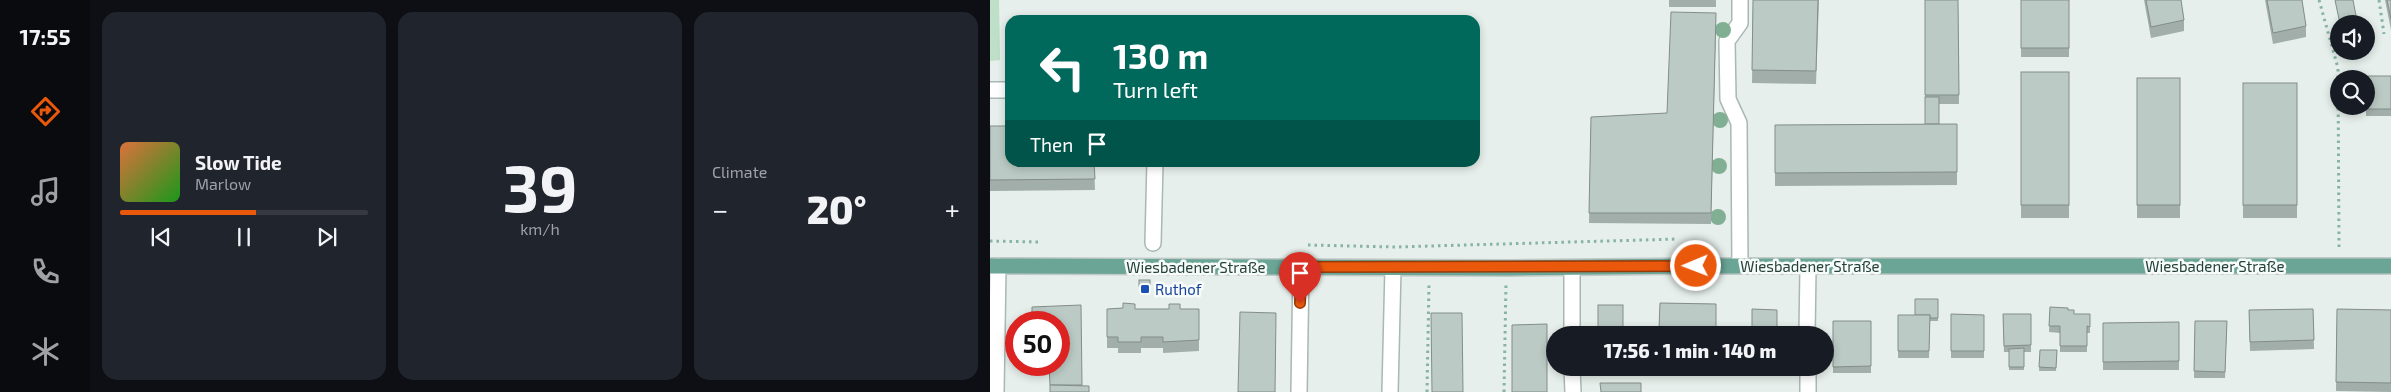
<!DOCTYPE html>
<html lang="en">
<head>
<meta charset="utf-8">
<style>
  body { margin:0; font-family:"Exo 2",sans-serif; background:#20242c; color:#f1f3f6; height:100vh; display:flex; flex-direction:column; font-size:19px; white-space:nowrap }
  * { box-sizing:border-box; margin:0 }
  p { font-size:16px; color:#9ea1a6 }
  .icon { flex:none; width:28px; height:28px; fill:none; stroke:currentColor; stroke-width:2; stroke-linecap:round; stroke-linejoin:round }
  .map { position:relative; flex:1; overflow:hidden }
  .details { display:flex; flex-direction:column; gap:12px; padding:12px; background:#0d0f14; width:900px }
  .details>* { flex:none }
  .top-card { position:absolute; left:15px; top:15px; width:475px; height:152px; border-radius:15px; box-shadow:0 2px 8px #0003; background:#00695c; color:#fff; overflow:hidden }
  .tools { position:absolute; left:1340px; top:15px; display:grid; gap:10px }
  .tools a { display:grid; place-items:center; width:45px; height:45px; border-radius:50%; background:#171b24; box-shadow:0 2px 8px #0003; font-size:25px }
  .speed { position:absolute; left:15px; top:311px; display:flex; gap:10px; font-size:25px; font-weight:700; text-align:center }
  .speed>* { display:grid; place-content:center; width:65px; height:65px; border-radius:50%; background:#171b24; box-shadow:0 2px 8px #0003; line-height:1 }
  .speed .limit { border:8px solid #d22; background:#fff; color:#111 }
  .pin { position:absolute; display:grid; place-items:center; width:42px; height:42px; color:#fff; margin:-51px -21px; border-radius:50% 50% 50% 0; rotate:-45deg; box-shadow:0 0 5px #0007 }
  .pin .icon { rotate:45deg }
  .me { position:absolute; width:55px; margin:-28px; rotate:269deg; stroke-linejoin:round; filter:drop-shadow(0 0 4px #0008) }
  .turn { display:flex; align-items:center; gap:18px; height:105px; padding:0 25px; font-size:22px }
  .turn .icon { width:65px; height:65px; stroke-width:2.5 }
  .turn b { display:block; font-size:35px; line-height:42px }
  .then { display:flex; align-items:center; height:48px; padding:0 25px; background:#0003; gap:10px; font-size:19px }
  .big { font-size:38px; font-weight:800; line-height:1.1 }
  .details .card { flex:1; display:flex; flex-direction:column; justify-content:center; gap:8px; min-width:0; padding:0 18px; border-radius:15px; background:#20242c }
  .details .dial { align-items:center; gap:0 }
  .dial b { font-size:65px; line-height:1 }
  .song { display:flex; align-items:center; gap:15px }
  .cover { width:60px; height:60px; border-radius:8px; background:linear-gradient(135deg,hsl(20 70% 55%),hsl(120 70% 35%)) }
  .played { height:5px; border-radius:2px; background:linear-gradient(90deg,#ea580c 55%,#363941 55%) }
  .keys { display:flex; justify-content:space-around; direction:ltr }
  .heat { display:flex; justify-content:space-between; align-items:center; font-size:28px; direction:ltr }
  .details .tiles { flex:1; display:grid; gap:12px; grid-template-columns:repeat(3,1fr) }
  .trip { position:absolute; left:556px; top:326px; width:288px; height:50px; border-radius:25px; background:#171b24; box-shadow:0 2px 8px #0003; font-weight:800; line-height:50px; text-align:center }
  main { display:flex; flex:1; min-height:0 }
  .tabs { display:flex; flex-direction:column; width:90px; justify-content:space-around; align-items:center; background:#090b0e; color:#9ea1a6 }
  .tabs .icon { width:35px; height:35px }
  .tabs .selected { color:#ea580c }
  .tabs b { font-size:22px; color:#f1f3f6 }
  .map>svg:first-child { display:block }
  .green { fill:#bfe0c8 }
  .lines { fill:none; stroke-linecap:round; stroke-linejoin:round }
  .minor-casing { stroke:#a8b8b2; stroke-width:18 }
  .major-casing { stroke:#c2cac8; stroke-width:18 }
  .path { stroke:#86b3a5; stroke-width:3; stroke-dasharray:2.5 4; stroke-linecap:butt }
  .minor { stroke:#fff; stroke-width:15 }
  .major { stroke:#6aa596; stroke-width:15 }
  .tree { fill:#80af93 }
  .wall { fill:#a1aea9 }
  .shaded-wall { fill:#838d89 }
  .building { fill:#bbcac4; stroke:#838d89 }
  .route-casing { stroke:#983908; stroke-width:12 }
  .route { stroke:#ea580c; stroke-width:9 }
  .transit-dot { fill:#1a4fb4; stroke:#f7fbf9; stroke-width:2 }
  .labels { text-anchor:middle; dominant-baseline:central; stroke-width:5; stroke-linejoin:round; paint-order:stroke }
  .street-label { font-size:15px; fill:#24423a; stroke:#f7fbf9 }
  .transit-label { font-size:15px; fill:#164399; stroke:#f7fbf9; text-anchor:start }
</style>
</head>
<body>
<main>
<nav class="tabs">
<b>17:55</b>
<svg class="icon selected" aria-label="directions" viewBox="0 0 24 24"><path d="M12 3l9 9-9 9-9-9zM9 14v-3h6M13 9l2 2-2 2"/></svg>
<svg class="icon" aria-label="music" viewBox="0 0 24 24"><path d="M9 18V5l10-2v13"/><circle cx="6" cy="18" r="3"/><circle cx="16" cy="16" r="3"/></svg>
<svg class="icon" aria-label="phone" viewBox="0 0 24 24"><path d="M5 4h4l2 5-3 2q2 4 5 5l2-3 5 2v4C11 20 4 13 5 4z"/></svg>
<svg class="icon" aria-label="climate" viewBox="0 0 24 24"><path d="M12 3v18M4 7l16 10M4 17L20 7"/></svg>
</nav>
<section class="details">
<div class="tiles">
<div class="card">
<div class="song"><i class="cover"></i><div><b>Slow Tide</b><p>Marlow</p></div></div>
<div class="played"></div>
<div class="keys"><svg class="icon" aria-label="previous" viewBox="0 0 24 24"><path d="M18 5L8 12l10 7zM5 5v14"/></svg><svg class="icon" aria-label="pause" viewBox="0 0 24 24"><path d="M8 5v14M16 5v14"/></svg><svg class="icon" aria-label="next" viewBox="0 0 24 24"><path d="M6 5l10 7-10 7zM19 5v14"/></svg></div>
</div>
<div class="card dial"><b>39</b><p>km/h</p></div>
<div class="card"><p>Climate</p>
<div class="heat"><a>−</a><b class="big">20°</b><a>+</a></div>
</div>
</div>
</section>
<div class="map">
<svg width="1401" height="392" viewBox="0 0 1401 392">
  <rect width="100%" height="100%" fill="#e6efeb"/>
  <polygon class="green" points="0,0 9,0 10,60 0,61"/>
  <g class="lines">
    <defs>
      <g id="minor">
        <polyline points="750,0 750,23 737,41 738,99 749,123 750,266"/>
        <polyline points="0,90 20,90"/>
        <polyline points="163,243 165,162"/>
        <polyline points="582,268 582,335"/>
        <polyline points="817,335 818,267"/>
        <polyline points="582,368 583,392"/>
        <polyline points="818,368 818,392"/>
        <polyline points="6,392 8,266"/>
        <polyline points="309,392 311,267"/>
        <polyline points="400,392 403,268"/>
      </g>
      <polyline id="major" points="0,266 517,268 706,266 1401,266"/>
    </defs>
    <use href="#minor" class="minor-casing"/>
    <use href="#major" class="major-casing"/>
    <g class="path">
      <polyline points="1329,0 1348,68 1349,249"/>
      <polyline points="1389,0 1394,34"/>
      <polyline points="0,241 51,242"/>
      <polyline points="318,245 405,247 688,239"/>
      <polyline points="437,392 439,283"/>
      <polyline points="514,392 516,283"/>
    </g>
    <use href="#minor" class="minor"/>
    <use href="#major" class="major"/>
  </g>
  <g class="tree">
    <circle cx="733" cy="30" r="8"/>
    <circle cx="730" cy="120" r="8"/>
    <circle cx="729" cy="166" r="8"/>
    <circle cx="728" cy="217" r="8"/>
  </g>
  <g class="wall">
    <rect x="679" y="0" width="47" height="7"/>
    <polygon points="763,0 829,0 826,84 762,83"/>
    <polygon points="935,0 968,0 969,104 949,104 949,124 967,124 967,185 785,186 785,125 935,124"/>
    <rect x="1031" y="0" width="48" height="57"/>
    <polygon points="1154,0 1191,0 1194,20 1194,31 1161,38"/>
    <polygon points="1275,0 1312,0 1316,26 1316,37 1283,44"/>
    <polygon points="1395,0 1401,0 1401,30"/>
    <polygon points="726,23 721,224 599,223 601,117 677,113"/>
    <rect x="1031" y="72" width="48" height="146"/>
    <rect x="1376" y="76" width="25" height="40"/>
    <rect x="1147" y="78" width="43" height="140"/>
    <rect x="1253" y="83" width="54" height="135"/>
    <polygon points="0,126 104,162 105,190 0,191"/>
    <rect x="149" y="280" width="11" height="9"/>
    <polygon points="948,299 948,321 940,321 939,358 908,358 908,315 925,315"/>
    <polygon points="670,303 726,304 726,335 669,335"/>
    <polygon points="1060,307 1078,310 1084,314 1100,314 1100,333 1097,333 1097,352 1070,352 1070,333 1059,332"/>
    <polygon points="117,309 209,309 209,351 173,353 173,348 151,348 151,353 128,353 128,348 117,348"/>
    <polygon points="762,309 787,310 787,335 762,335"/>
    <polygon points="1323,309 1324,349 1260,351 1259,310"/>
    <polygon points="1347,309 1401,310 1401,392 1346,391"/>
    <polygon points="961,314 994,315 994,358 961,358"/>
    <polygon points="1013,314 1041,314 1041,352 1034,352 1034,370 1019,370 1019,352 1014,352"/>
    <rect x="843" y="321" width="38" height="52"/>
    <polygon points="1205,321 1237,321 1235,378 1204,378"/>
    <polygon points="1189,322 1189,370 1113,370 1113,323"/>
    <polygon points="1050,350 1067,350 1066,371 1049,371"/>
    <polygon points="51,365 69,365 92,385 99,392 59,372 51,371"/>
    <polygon points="762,368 787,368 786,373 762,373"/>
  </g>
  <polygon class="shaded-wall" points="1367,21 1367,24 1354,24"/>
  <g class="building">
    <polygon points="763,0 828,0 826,71 762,70"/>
    <polygon points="935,0 968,0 969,95 935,95"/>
    <rect x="1031" y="0" width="48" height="48"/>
    <polygon points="1156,0 1191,0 1194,20 1161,27"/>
    <polygon points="1277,0 1312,0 1316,26 1283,33"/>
    <polygon points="1345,0 1363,0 1367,21 1354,24 1350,24"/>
    <polygon points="1397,0 1401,0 1401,19"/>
    <polygon points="681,12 726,13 721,213 599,213 601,117 677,113"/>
    <rect x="1031" y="72" width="48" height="133"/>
    <rect x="1376" y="76" width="25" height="33"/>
    <rect x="1147" y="78" width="43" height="127"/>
    <rect x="1253" y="83" width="54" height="122"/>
    <rect x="935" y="97" width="14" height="27"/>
    <polygon points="967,124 967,172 785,173 785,125"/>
    <polygon points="0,126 20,126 20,162 104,162 105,179 0,180"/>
    <rect x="149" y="280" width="11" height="6"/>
    <polygon points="925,299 948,299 948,318 940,318 940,315 925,315"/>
    <polygon points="133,303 145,304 145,309 179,309 179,304 190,304 190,309 209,309 209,340 173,342 173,337 151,337 151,342 128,342 128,337 117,337 117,309 133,308"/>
    <polygon points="670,303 726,304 726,330 669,329"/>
    <polygon points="91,305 92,385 60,385 59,365 69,365 69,322 42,322 42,307"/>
    <rect x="608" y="305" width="25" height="30"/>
    <polygon points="1060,307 1078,308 1078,310 1084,310 1084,314 1100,314 1100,327 1097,326 1097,346 1070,346 1070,326 1059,326"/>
    <polygon points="762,309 787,310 787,330 762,330"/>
    <polygon points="1323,309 1324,340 1260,342 1259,310"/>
    <polygon points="1347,309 1401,310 1401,383 1346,382"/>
    <polygon points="250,312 286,313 285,392 248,392"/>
    <polygon points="441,313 472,313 473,392 442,392"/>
    <polygon points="961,314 994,315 994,351 961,351"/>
    <polygon points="1013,314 1041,314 1041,345 1014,346"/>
    <polygon points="908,315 940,315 939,351 908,351"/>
    <polygon points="843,321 881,321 881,366 843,367"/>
    <polygon points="1205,321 1237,321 1235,372 1204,371"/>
    <polygon points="1189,322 1189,361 1113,362 1113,323"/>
    <polygon points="557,324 557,392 522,392 522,325"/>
    <rect x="762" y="333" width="25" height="2"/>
    <polygon points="1034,348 1034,367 1019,367 1019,349"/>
    <polygon points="1050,350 1067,350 1066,368 1049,367"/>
    <polygon points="610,383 651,383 651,392 611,392"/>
    <polygon points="60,385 99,386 99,392 60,392"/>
  </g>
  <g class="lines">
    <defs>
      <polyline id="route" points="310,303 311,267 706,266"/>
    </defs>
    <use href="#route" class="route-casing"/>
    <use href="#route" class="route"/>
  </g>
  <rect class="transit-dot" x="150" y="284" width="10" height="10" rx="2.5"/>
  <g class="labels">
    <g class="street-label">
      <text x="820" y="266">Wiesbadener Straße</text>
      <text x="1225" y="266">Wiesbadener Straße</text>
      <text x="206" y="267">Wiesbadener Straße</text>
    </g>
    <g class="transit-label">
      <text x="165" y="289">Ruthof</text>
    </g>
  </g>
</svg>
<div class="tools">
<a><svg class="icon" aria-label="sound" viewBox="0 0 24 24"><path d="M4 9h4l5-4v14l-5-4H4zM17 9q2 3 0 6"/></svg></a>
<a><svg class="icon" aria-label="search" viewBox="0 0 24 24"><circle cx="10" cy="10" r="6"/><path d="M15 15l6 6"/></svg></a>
</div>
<div class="speed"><div class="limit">50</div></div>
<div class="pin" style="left:310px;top:303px;background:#d93025"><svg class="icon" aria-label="arrive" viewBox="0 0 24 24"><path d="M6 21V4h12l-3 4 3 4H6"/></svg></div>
<svg class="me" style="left:706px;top:266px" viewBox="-20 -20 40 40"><circle r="17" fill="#ea580c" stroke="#fff" stroke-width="3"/><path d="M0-11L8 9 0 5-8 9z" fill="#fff"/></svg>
<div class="trip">17:56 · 1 min · 140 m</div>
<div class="top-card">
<div class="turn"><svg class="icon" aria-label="left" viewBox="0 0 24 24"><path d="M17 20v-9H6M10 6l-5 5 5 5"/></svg><div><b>130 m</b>Turn left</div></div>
<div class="then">Then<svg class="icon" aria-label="arrive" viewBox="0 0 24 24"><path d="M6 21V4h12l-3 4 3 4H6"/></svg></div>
</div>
</div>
</main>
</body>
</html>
